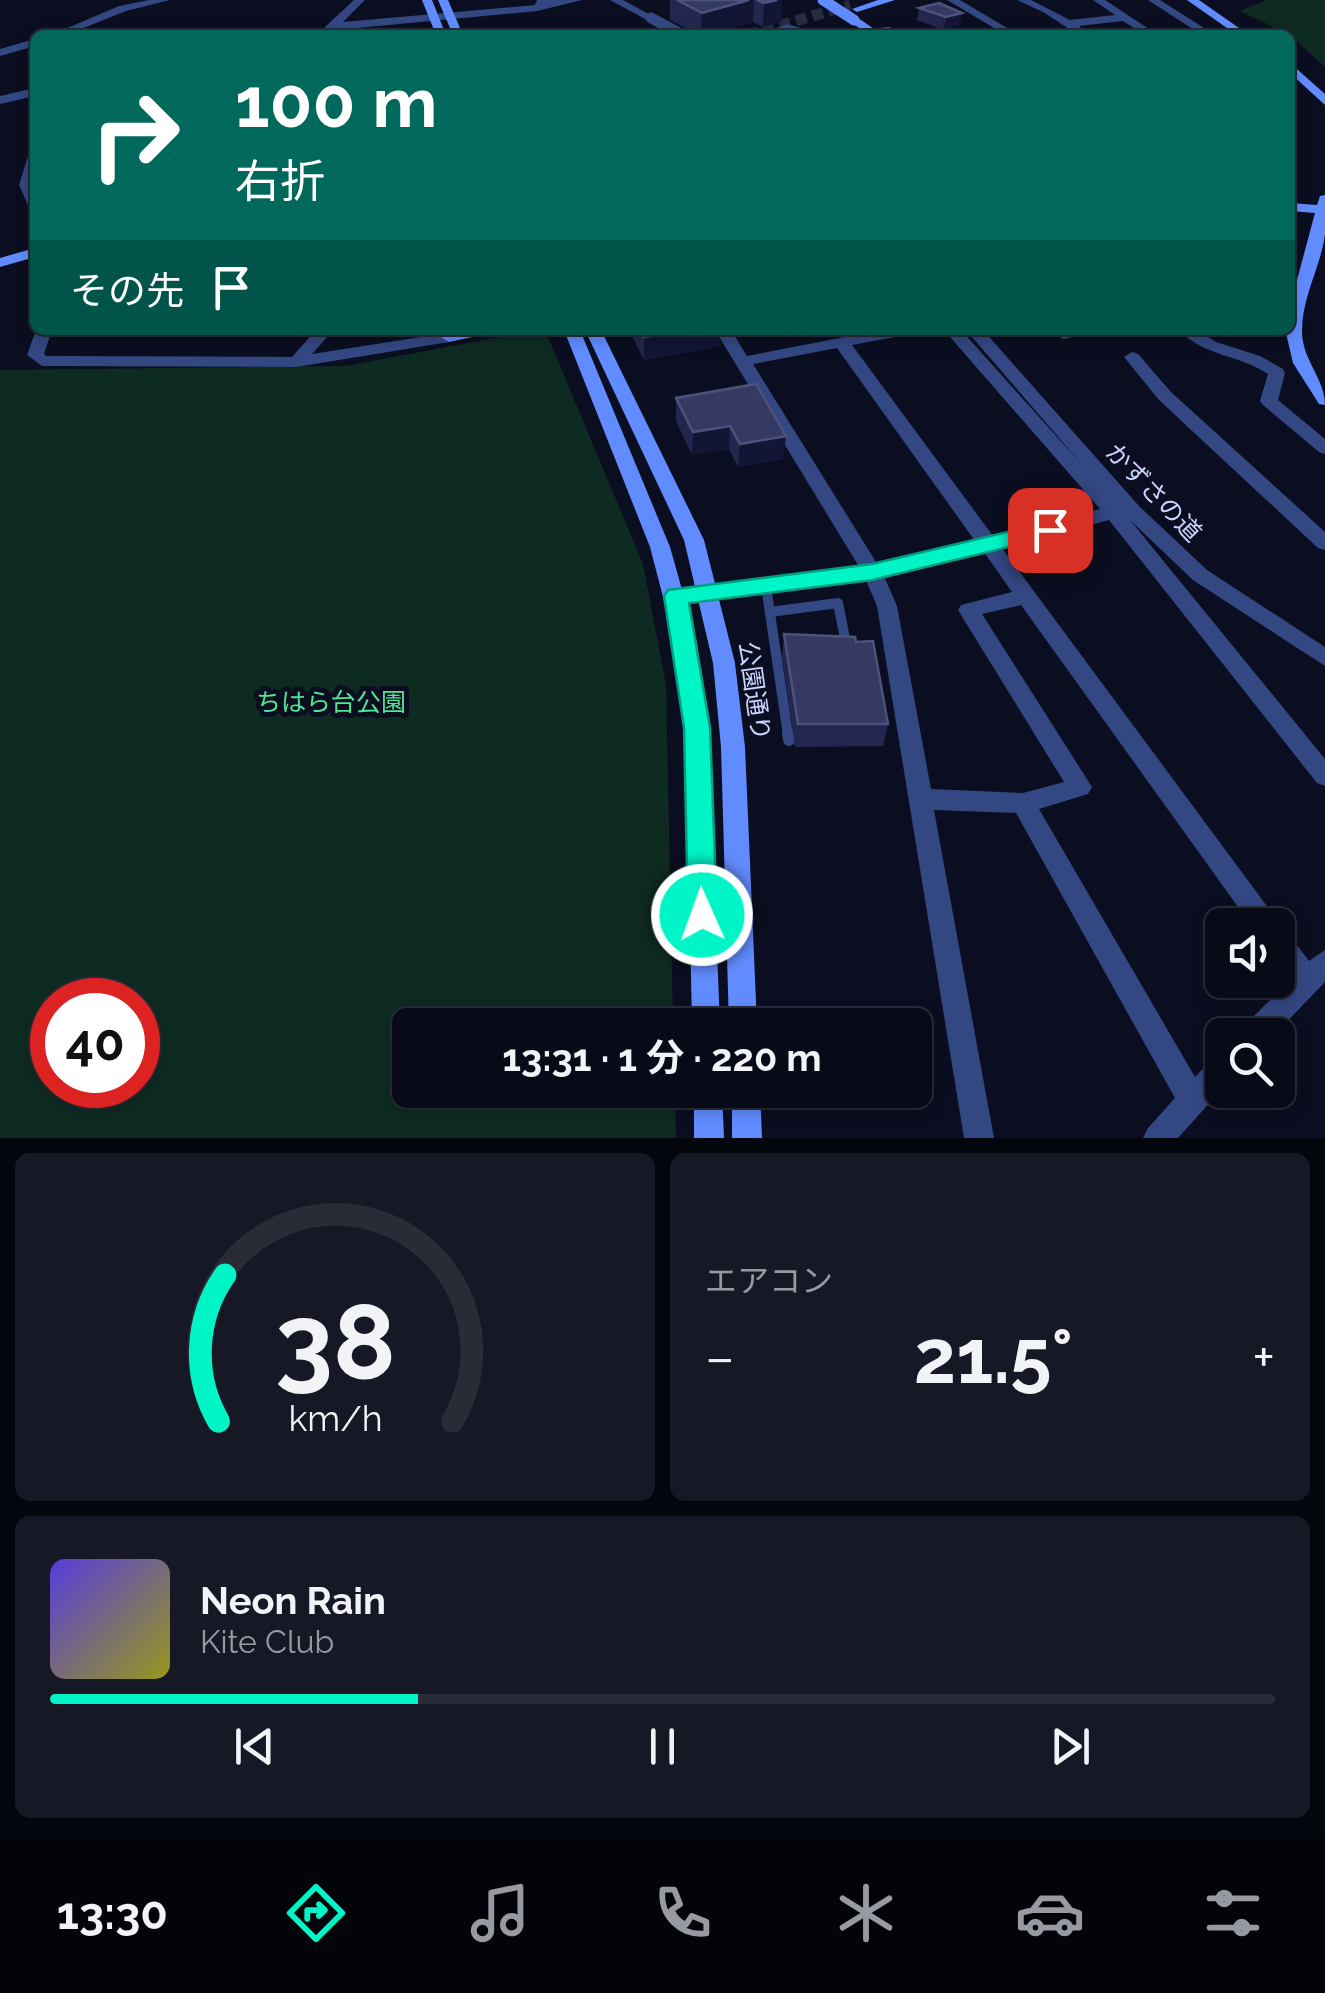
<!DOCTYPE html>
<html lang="ja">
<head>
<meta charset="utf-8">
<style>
  body { margin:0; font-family:Raleway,"Noto Sans JP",sans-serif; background:#161825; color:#f1f3f6; height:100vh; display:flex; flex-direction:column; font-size:38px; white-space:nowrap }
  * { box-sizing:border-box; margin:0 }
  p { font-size:32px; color:#989aa2 }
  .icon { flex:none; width:55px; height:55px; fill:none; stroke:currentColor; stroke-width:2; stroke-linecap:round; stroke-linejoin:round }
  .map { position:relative; height:1138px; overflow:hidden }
  .drawer { display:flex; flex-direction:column; gap:15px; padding:15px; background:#04060d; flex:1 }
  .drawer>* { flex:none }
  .banner { position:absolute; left:30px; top:30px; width:1265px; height:305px; border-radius:15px; box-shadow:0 5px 15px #0003,0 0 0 2px #292b37; background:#00695c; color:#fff; overflow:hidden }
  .tools { position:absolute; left:1205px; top:908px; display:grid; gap:20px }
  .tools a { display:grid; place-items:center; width:90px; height:90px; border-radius:15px; background:#080a18; box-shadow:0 5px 15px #0003,0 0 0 2px #292b37; font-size:50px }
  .speed { position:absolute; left:30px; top:978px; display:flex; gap:20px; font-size:50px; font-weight:700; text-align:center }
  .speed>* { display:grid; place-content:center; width:130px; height:130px; border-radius:50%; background:#080a18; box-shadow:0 5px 15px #0003,0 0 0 2px #292b37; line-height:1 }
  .speed .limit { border:15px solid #d22; background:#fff; color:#111 }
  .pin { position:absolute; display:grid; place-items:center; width:85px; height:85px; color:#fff; margin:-42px; border-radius:20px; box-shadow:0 5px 15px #0006 }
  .me { position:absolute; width:110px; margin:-55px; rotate:358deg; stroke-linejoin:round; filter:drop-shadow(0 0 8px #0008) }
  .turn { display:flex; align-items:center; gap:35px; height:210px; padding:0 40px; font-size:45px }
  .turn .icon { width:130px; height:130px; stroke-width:2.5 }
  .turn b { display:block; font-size:70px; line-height:85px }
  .then { display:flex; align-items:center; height:95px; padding:0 40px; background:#0003; gap:20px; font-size:38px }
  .big { font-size:75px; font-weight:700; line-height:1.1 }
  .drawer .card { flex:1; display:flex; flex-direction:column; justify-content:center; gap:15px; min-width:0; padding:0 35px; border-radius:15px; background:#161825 }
  .drawer .dial { align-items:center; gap:0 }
  .dial svg { height:260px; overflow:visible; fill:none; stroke:#292b37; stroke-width:7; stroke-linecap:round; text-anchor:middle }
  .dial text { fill:#f1f3f6; stroke:none }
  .song { display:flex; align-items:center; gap:30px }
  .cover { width:120px; height:120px; border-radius:15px; background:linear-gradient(135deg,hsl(250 70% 55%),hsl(60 70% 35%)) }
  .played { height:10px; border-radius:5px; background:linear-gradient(90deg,#00f5c6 30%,#292b37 30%) }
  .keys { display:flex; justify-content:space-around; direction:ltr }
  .heat { display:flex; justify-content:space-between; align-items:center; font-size:55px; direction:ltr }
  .drawer .tiles { flex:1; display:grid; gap:15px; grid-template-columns:1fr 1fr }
  .card:last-child { grid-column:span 2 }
  .trip { position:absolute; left:392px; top:1008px; width:540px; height:100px; border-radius:15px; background:#080a18; box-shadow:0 5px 15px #0003,0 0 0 2px #292b37; font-weight:700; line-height:100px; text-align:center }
  .dock { display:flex; height:160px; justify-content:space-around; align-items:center; background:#03040a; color:#989aa2 }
  .dock .icon { width:70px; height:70px }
  .dock .selected { color:#00f5c6 }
  .dock b { font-size:45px; color:#f1f3f6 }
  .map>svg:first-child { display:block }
  .green { fill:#0e2b21; fill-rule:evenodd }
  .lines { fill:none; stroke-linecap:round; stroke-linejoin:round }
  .secondary-tunnel { stroke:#282c41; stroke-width:11; stroke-dasharray:11 6; stroke-linecap:butt }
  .lane-far1 { stroke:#334782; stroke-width:10 }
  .lane { stroke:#334782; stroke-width:12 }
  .street { fill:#334782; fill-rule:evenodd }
  .secondary { fill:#618cff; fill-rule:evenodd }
  .rail { stroke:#00f5c6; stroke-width:4; stroke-dasharray:9 8; stroke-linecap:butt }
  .street-bridge { stroke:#334782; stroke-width:11 }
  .secondary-bridge { stroke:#618cff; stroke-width:11 }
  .wall { fill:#23274f }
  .shaded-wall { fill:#121534 }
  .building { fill:#353a62; stroke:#4c527b; stroke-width:2.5 }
  .route { fill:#00f5c6; stroke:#009f81; stroke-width:2.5 }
  .labels { text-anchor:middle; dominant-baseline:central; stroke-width:10; stroke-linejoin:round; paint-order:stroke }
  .street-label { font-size:25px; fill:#cad4ff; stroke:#0b0e20 }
  .park-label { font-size:25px; fill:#4fe694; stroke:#0b0e20 }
</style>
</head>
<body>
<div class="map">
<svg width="1325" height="1138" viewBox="0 0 1325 1138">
  <rect width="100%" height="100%" fill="#0b0e20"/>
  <g class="green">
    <polygon points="1267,0 1325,0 1325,67 1290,35 1240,11"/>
    <path d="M536,330H545L643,564L666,685L673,1025H410V1090H675L676,1138H0V370L346,366ZM138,1000V1085H52V1000Z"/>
  </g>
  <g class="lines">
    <polyline class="secondary-tunnel" points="747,35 850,5"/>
    <g class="lane-far1">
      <polyline points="766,586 788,735"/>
      <polyline points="770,612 838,603 847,649"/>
    </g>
    <polyline class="lane" points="788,733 789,740"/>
    <g class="street">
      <polygon points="149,0 170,0 126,11 66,35 51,35 119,6"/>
      <polygon points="354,0 365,0 343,22 535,5 537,0 582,0 537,11 325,31 325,27"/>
      <polygon points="610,0 623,0 656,18 647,20"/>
      <polygon points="947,0 960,0 1019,35 1006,35"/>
      <polygon points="1017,0 1031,0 1070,20 1115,15 1093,0 1105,0 1158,35 1145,35 1123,21 1079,26 1090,35 1078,35 1045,13"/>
      <polygon points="1148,0 1160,0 1215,35 1202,35"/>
      <polygon points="787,24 818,33 819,35 787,31 758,35"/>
      <polygon points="35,39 35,46 0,56 0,49"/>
      <polygon points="35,88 35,96 0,104 0,96"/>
      <polygon points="35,152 35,209 28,205 19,185 28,156"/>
      <polygon points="36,330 52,330 44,354 46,356 292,357 316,330 333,330 312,354 440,334 439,330 455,330 457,337 449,342 296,367 42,366 27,355"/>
      <path d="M715,330H731L747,356L881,330H914L906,335L852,345L993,536L1100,509L944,330H961L1084,467L966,330H983L1139,506L1207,570L1325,647V666L1193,580L1130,520L1325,759V786L1317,783L1109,520L1002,548L1275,917L1279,925L1278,928V925H1251L1021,605L982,614L1092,787L1088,794L1039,809L1195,1077L1212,1059L1222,1055V1089L1178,1138H1143L1148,1128L1175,1098L1016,813L934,810L994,1138H964L877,606L865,578L787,591L676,603L666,596L676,589L858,565ZM837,348L975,541L876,562L753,364ZM984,552L1012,592L961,605L958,610L1064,782L1023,793L931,789L897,606L883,574Z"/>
      <polygon points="1050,330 1094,330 1092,333 1063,339"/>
      <path d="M1179,330H1197L1216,342L1260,356L1283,369L1285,373L1278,400L1325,439V454L1319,452L1263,405L1260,401L1268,374C1240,355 1203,356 1179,330Z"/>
      <polygon points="1132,352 1138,354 1171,392 1325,532 1325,550 1318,548 1159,400 1124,357"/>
      <polygon points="1278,929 1287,932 1309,961 1325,950 1325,982 1274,1035 1241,1035 1245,1025 1290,980 1278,962"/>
    </g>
    <g class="secondary">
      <polygon points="422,0 432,0 446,35 436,35"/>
      <polygon points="438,0 448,0 463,35 453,35"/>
      <polygon points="878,0 895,0 857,12 852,9"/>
      <polygon points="1187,0 1199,0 1249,35 1237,35"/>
      <polygon points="850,18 858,18 883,35 870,35 850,22"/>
      <polygon points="1290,63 1325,94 1325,105 1290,73"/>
      <path d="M1325,195C1325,208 1325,221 1325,234C1321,267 1301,298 1302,333C1303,361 1325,379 1325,405L1319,404L1293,363L1286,333L1290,330V306L1315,213L1290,211V203L1317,205L1320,196Z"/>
      <polygon points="35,248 35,257 0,267 0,258"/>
      <polygon points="460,330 493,330 491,333 449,342 441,337"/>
      <polygon points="564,330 580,330 670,547 697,643 708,729 720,1025 692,1025 686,729 675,643 650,547"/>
      <polygon points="585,330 601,330 704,540 735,663 745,747 757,1025 729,1025 721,747 713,663 684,540"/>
      <polygon points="694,1090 722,1090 724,1138 694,1138"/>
      <polygon points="732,1090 760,1090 762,1138 732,1138"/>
    </g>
    <polyline class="rail" points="659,35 673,31"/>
    <polyline class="street-bridge" points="651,18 683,35"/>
    <polyline class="secondary-bridge" points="823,0 854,20"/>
  </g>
  <g class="wall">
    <polygon points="670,0 782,0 781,22 763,27 753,22 708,35 698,35 670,20"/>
    <polygon points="919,8 962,13 960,25 944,30 917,20"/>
    <polygon points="632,330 720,330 720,346 644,360 632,336"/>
    <polygon points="756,384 783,459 738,467 729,449 692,455 676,421 676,398"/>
    <polygon points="784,634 888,724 883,746 795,747 782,657"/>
  </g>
  <g class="shaded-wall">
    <polygon points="749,0 754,0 753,22 708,35 701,35 702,13"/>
    <polygon points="772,0 782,0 781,22 763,27 764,3"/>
    <polygon points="962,13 960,25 944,30 946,17"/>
    <polygon points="686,330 720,330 720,346 644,360 644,337"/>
    <polygon points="730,426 729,449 692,455 693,432"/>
    <polygon points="786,436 783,459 738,467 740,444"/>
  </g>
  <g class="building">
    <polygon points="677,0 749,0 702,13"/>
    <polygon points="757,0 777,0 764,3"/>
    <polygon points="939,3 962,13 946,17 919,8"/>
    <polygon points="889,28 897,35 833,35"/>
    <polygon points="640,330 686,330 644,337"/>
    <polygon points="756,384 786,436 740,444 730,426 693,432 676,398"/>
    <polygon points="784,634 855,637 856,642 873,641 888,724 798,724"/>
  </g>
  <polygon class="route" points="1050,522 1061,530 1058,535 872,580 689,603 710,728 717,915 713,925 702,929 692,925 688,915 684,728 664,596 668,590 872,564"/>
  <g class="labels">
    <g class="street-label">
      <text transform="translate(1154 492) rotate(46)">かずさの道</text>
      <text transform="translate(755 691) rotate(82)">公園通り</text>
    </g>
    <g class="park-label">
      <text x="331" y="702">ちはら台公園</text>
    </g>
  </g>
</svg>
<div class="tools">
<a><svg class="icon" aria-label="sound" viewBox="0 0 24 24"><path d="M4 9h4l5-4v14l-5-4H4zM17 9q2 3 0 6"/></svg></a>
<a><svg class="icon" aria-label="search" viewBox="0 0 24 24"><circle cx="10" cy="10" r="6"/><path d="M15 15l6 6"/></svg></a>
</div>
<div class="speed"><div class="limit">40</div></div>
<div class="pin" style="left:1050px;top:530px;background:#d93025"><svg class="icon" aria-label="arrive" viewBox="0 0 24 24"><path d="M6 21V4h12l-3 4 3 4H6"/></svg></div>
<svg class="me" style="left:702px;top:915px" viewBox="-20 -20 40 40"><circle r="17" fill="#00f5c6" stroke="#fff" stroke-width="3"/><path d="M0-11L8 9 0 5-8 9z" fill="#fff"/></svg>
<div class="trip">13:31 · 1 分 · 220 m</div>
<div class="banner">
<div class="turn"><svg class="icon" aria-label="right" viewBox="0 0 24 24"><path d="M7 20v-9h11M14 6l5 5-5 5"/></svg><div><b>100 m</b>右折</div></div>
<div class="then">その先<svg class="icon" aria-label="arrive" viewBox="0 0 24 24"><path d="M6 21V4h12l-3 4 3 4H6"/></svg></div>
</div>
</div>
<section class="drawer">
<div class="tiles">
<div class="card dial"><svg viewBox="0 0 100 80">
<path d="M14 69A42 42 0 1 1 86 69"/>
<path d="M14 69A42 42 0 0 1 16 24" stroke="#00f5c6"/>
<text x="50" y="56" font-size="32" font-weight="700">38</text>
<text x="50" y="72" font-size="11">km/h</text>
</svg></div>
<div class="card"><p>エアコン</p>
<div class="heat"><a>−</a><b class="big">21.5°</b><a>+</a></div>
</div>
<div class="card">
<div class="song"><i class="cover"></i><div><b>Neon Rain</b><p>Kite Club</p></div></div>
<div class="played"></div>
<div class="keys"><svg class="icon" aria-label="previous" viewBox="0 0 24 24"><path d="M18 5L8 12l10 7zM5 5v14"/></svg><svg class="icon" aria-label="pause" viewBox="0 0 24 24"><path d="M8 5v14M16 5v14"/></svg><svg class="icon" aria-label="next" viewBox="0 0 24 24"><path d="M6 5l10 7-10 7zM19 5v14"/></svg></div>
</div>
</div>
</section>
<nav class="dock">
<b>13:30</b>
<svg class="icon selected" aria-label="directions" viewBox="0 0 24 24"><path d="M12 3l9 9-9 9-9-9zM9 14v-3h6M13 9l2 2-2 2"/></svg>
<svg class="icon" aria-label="music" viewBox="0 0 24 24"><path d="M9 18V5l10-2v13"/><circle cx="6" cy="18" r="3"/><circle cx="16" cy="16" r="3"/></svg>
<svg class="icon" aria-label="phone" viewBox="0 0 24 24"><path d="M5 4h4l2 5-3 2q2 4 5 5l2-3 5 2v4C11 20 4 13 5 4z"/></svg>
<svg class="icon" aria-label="climate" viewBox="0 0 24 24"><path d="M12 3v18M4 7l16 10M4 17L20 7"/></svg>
<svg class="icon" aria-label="car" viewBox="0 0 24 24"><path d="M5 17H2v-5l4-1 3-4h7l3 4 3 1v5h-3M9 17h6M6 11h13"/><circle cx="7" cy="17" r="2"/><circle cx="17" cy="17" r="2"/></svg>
<svg class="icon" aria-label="filters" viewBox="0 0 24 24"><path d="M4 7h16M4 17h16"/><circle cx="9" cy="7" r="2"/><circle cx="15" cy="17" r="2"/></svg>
</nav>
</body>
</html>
